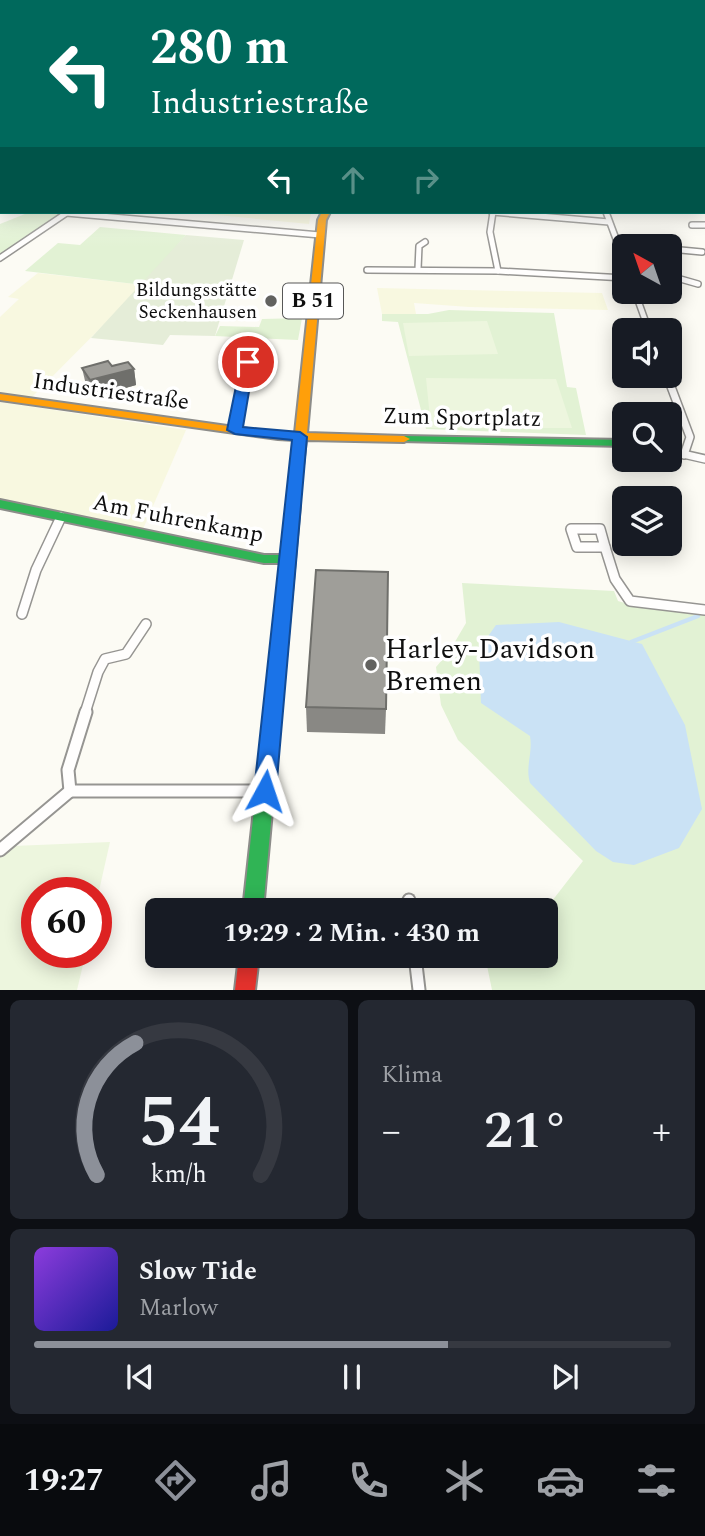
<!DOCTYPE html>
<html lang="de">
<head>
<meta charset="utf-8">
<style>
  body { margin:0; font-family:Spectral,serif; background:#242831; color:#f1f3f6; height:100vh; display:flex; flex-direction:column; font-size:26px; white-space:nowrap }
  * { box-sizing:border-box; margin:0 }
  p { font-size:23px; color:#9ea1a6 }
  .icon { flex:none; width:38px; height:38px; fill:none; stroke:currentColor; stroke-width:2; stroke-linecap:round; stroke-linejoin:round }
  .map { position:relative; height:990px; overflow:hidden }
  .panel { display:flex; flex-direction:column; gap:10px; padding:10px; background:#0d0f14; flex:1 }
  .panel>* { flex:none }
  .banner { position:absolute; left:0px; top:0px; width:705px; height:214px; box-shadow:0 4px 18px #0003; background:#00695c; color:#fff; overflow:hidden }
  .needle { width:46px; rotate:320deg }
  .buttons { position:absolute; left:612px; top:234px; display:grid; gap:14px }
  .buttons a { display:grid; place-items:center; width:70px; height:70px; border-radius:10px; background:#171b24; box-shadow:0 4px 18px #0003; font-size:35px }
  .speed { position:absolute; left:21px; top:877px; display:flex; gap:14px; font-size:35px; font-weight:700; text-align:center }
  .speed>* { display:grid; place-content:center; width:91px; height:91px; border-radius:50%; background:#171b24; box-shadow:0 4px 18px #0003; line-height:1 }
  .speed .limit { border:10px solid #d22; background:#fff; color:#111 }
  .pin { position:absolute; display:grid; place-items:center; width:60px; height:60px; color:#fff; margin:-30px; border:4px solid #fff; border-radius:50%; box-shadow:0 2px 7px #0007 }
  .me { position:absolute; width:77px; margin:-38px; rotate:5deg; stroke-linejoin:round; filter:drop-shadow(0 0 5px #0008) }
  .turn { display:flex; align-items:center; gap:24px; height:147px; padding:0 35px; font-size:32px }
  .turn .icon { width:91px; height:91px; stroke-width:2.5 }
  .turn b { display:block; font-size:49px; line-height:60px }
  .lanes { display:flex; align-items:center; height:66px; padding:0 35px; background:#0003; justify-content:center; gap:35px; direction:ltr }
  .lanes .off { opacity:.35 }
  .big { font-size:52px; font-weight:700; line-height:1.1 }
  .panel .tile { flex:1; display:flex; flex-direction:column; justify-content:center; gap:10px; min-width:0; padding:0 24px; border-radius:10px; background:#242831 }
  .panel .dial { align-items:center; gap:0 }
  .dial svg { height:182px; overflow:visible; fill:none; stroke:#363941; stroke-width:7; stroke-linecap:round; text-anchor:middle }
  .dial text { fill:#f1f3f6; stroke:none }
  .song { display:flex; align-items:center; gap:21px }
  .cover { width:84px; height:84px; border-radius:10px; background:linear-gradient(135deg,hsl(270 70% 55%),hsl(240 70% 35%)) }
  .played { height:7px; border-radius:4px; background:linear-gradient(90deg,#8c9099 65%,#363941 65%) }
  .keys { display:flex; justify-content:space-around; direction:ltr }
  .heat { display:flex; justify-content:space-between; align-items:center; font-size:38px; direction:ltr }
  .panel .tiles { flex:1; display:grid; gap:10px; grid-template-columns:1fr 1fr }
  .tile:last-child { grid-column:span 2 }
  .trip { position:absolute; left:145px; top:898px; width:413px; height:70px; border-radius:10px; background:#171b24; box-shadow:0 4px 18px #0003; font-weight:700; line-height:70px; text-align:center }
  .dock { display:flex; height:112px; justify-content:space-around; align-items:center; background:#090b0e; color:#9ea1a6 }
  .dock .icon { width:49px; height:49px }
  .dock .current { color:#8c9099 }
  .dock b { font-size:32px; color:#f1f3f6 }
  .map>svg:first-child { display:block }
  .farmland { fill:#f8f8e0 }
  .green { fill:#e2f2d4 }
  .cemetery { fill:#e5edd8 }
  .pitch { fill:#edf6de }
  .water { fill:#cae2f5 }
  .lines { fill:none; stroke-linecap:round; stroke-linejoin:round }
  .stream { stroke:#cae2f5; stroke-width:4.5 }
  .street-far3-casing { stroke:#969592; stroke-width:8 }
  .street-far2-casing { stroke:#969592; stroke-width:10 }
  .street-far1-casing { stroke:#969592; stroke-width:12 }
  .street-casing { stroke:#969592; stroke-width:15 }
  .fast-casing { stroke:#8c8c89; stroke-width:4 }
  .slow-casing { stroke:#8c8c89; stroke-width:4 }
  .jam-casing { stroke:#8c8c89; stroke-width:4 }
  .street-far3 { stroke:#fffefd; stroke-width:5 }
  .street-far2 { stroke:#fffefd; stroke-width:7 }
  .street-far1 { stroke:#fffefd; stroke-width:9 }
  .street { stroke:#fffefd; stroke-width:11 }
  .fast { fill:#30b455; fill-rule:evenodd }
  .slow { fill:#ff9f0a; fill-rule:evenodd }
  .jam { fill:#e5322d; fill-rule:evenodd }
  .wall { fill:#898884 }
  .shaded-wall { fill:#6f6f6b }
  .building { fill:#9f9e99; stroke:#6f6f6b; stroke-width:2 }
  .route { fill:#1a73e8; stroke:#114b97; stroke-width:2 }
  .poi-dot { fill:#62625f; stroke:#fff; stroke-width:2.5 }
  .labels { text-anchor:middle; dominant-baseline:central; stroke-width:7; stroke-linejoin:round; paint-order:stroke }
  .far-poi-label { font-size:19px; fill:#0f0f0f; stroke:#fff; text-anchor:end }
  .shield { fill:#fff; stroke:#575757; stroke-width:2 }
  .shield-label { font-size:21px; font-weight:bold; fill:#0f0f0f }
  .street-label { font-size:23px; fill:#0f0f0f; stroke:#fff }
  .near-poi-label { font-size:28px; fill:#0f0f0f; stroke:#fff; text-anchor:start }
</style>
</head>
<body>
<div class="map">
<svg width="705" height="990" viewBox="0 0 705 990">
  <rect width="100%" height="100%" fill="#fcfbf4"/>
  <g class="farmland">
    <polygon points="186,212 311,212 309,224"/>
    <polygon points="38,273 143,285 31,398 0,393 0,317 19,299 8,297"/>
    <polygon points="377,288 602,293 608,310 469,307 414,303 416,314 382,314"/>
    <polygon points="0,402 186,430 143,529 0,500"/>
  </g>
  <g class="green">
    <polygon points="30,212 64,212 0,255 0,224"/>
    <polygon points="100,227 186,235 143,285 25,271 58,243 80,245"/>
    <polygon points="449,310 554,313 567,387 576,388 586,435 426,429 398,322 382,321 382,314 428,314"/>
    <polygon points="302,318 298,340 215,336 220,326 259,327 262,319"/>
    <polygon points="462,583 614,591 618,601 638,607 705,614 705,990 492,990 485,956 546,956 545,910 583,861 458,740 441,705 436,667 449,652 466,623"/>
  </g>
  <polygon class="cemetery" points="186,235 244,240 215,336 170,335 163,345 91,338"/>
  <g class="pitch">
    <polygon points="487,321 498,354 409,356 403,323"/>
    <polygon points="426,378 556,379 572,428 431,428"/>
    <polygon points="110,842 96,904 96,892 37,892 37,952 86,952 77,990 0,990 0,857 13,846"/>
  </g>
  <path class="water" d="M559,622L642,644L685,725L702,809L679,848L634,865L613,862L596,851L530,783C525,766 533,754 530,736L481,703L479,649L496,625Z"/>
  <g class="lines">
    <polyline class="stream" points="631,642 698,616"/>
    <defs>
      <g id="street-far3">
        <polyline points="492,212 609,222"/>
        <polyline points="493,212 490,232 498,271"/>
        <polyline points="606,212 625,263"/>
        <polyline points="66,213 320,235"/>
        <polyline points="692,225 705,225"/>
        <polyline points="618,244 655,247"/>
        <polyline points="670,249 702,252"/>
        <polyline points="0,258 68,212"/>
        <polyline points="418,269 419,246 425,242"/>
        <polyline points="367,270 498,271 625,278"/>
        <polyline points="670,276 698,284"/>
        <polyline points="635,292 649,331"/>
      </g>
      <g id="street-far2">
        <polyline points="667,376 690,437 684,455"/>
        <polyline points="235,430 248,362"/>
        <polyline points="670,451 705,459"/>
      </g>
      <g id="street-far1">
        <polygon points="571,529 600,529 605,547 577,547"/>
        <polyline points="605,547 615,579 630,601 705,610"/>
        <polyline points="22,614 36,570 61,517"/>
        <polyline points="85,713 98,672 105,659 126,654 146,624"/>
      </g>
      <g id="street">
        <polyline points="70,791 68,770 86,712"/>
        <polyline points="70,791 265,791"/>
        <polyline points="0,850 70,791"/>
        <polyline points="409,900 410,910"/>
        <polyline points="415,956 419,990"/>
      </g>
      <g id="fast">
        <polygon points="404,436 625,440 625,446 400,441 398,439"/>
        <polygon points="0,500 264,555 282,555 288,504 294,500 300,504 263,910 243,910 281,563 264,563 0,508"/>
      </g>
      <polygon id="slow" points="322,212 330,212 326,220 307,433 404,436 410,439 404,442 306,440 298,507 294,508 288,504 295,440 278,439 0,400 0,394 278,433 295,433 318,220"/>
      <g id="jam">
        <rect x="0" y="112" width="2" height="4"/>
        <polygon points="239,956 259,956 255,990 235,990"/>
      </g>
    </defs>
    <use href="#street-far3" class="street-far3-casing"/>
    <use href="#street-far2" class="street-far2-casing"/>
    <use href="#street-far1" class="street-far1-casing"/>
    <use href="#street" class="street-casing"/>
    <use href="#fast" class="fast-casing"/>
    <use href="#slow" class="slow-casing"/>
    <use href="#jam" class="jam-casing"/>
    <use href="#street-far3" class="street-far3"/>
    <use href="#street-far2" class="street-far2"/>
    <use href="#street-far1" class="street-far1"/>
    <use href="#street" class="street"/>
    <use href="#fast" class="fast"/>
    <use href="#slow" class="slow"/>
    <use href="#jam" class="jam"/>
  </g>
  <g class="wall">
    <polygon points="82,368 134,369 136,385 94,397 86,385"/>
    <polygon points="306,707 386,709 385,734 307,732"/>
  </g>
  <polygon class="shaded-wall" points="134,369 136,385 94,397 90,380"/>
  <g class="building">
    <polygon points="108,361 112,366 128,362 134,369 90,380 82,368"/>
    <polygon points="316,570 388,572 386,709 306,707"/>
  </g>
  <linearGradient id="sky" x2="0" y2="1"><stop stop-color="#9cc6ed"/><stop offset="0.44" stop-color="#fefdfa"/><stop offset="1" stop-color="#fefdfa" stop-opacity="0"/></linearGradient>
  <rect width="705" height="248" fill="url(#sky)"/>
  <polygon class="route" points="248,358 254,362 243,427 300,432 307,437 276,791 273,798 265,801 257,798 254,791 292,440 235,434 227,430 241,362"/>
  <g class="poi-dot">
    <circle cx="271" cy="301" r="7"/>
    <circle cx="371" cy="665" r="7"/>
  </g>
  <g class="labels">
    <g class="far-poi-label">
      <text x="257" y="290">Bildungsstätte<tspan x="257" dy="22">Seckenhausen</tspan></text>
    </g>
    <rect class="shield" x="283" y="283.5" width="60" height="35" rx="5"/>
    <g class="shield-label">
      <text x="313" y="301">B 51</text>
    </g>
    <g class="street-label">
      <text transform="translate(111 392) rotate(8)">Industriestraße</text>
      <text transform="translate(462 418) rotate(1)">Zum Sportplatz</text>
      <text transform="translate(178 519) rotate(11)">Am Fuhrenkamp</text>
    </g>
    <g class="near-poi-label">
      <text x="385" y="649">Harley-Davidson<tspan x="385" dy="32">Bremen</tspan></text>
    </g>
  </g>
</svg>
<div class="buttons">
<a><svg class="needle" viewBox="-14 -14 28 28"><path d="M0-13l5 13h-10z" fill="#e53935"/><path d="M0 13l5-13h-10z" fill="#9ea1a6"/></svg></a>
<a><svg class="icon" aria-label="sound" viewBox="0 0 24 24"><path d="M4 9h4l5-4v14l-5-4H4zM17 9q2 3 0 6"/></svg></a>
<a><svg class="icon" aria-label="search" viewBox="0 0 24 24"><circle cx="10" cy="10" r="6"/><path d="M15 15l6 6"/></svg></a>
<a><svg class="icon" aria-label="layers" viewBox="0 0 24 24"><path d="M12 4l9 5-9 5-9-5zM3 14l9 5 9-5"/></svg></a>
</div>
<div class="speed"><div class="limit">60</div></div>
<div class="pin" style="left:248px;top:362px;background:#d93025"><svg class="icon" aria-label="arrive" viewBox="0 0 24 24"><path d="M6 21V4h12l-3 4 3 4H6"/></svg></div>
<svg class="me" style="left:265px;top:791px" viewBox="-20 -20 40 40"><path d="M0-17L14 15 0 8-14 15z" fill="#1a73e8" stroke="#fff" stroke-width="4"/></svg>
<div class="trip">19:29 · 2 Min. · 430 m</div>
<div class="banner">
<div class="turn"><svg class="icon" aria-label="left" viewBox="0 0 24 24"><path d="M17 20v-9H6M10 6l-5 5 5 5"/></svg><div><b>280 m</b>Industriestraße</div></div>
<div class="lanes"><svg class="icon" aria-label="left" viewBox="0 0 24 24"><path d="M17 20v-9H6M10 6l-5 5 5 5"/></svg><svg class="icon off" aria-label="ahead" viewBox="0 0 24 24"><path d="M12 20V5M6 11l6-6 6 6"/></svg><svg class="icon off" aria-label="right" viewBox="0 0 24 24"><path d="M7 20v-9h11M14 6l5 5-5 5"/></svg></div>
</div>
</div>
<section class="panel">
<div class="tiles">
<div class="tile dial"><svg viewBox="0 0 100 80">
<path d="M14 69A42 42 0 1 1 86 69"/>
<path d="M14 69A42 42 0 0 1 31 11" stroke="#8c9099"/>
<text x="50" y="56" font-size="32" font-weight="700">54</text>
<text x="50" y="72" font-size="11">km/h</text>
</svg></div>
<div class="tile"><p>Klima</p>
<div class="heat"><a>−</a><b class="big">21°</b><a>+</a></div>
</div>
<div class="tile">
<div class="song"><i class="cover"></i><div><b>Slow Tide</b><p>Marlow</p></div></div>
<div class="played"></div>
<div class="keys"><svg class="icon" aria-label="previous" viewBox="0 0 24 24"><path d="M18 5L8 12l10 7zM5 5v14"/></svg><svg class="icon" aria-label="pause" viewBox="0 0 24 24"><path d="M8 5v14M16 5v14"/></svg><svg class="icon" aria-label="next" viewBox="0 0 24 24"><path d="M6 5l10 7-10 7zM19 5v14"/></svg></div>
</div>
</div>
</section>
<nav class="dock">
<b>19:27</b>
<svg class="icon current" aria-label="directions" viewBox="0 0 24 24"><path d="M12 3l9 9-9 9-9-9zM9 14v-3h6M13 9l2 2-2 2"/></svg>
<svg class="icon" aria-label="music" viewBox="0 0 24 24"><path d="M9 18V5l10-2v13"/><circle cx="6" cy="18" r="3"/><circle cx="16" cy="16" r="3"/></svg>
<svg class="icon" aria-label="phone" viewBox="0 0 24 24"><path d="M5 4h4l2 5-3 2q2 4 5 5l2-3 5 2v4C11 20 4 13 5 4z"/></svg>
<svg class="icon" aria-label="climate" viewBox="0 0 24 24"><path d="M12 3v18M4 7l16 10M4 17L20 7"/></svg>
<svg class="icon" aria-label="car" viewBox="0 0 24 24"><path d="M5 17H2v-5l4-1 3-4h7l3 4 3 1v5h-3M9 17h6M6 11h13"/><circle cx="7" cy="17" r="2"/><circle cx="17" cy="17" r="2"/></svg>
<svg class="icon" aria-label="filters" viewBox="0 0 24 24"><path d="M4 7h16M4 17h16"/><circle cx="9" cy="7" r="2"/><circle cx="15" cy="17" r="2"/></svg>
</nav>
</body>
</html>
